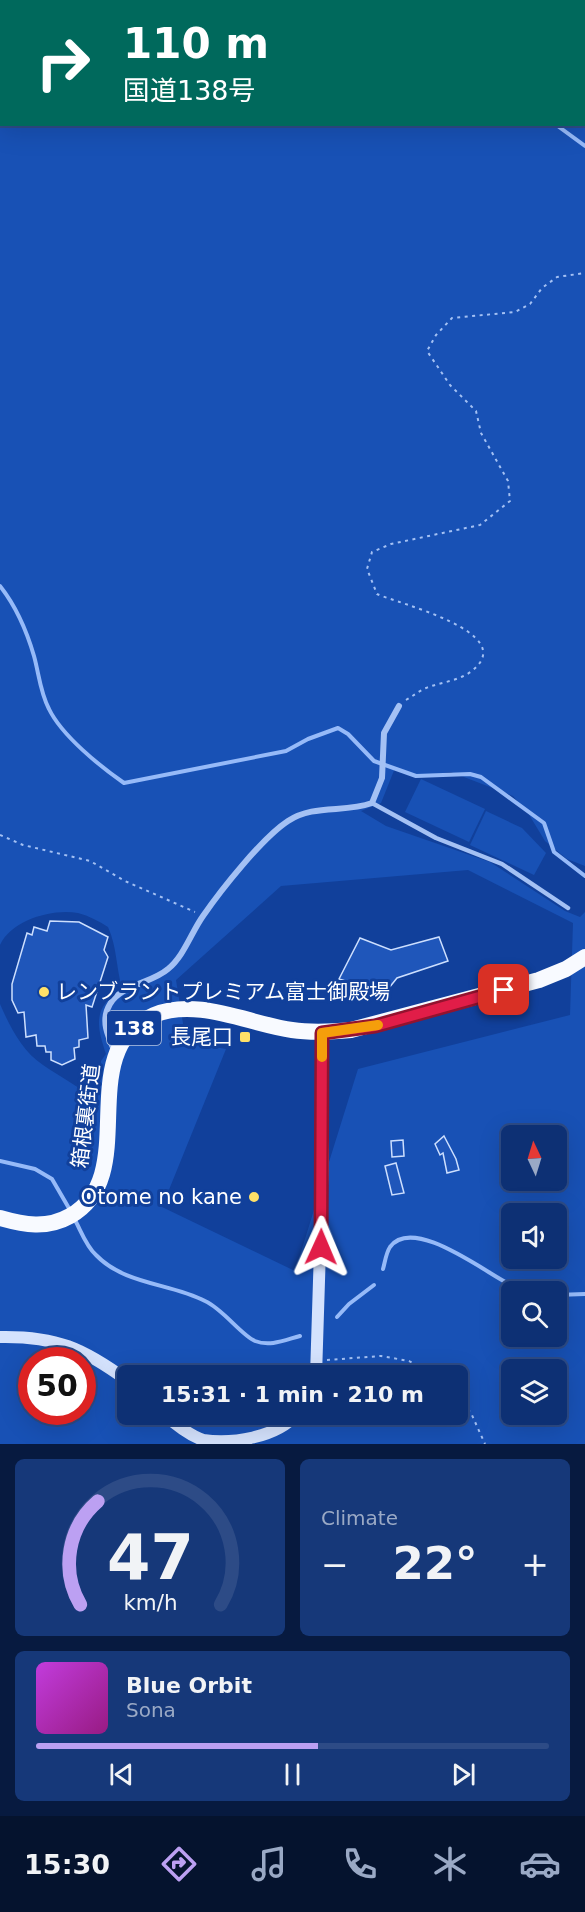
<!DOCTYPE html>
<html lang="en">
<head>
<meta charset="utf-8">
<style>
  body { margin:0; font-family:"DejaVu Sans","Noto Sans JP",sans-serif; background:#163879; color:#f1f3f6; height:100vh; display:flex; flex-direction:column; font-size:22px; white-space:nowrap }
  * { box-sizing:border-box; margin:0 }
  p { font-size:20px; color:#9aa9c5 }
  .icon { flex:none; width:33px; height:33px; fill:none; stroke:currentColor; stroke-width:2; stroke-linecap:round; stroke-linejoin:round }
  .map { position:relative; height:1444px; overflow:hidden }
  .drawer { display:flex; flex-direction:column; gap:15px; padding:15px; background:#071a40; flex:1 }
  .drawer>* { flex:none }
  .hud { position:absolute; left:0px; top:0px; width:585px; height:126px; box-shadow:0 6px 24px #0002,0 0 0 2px #2d4b86; background:#00695c; color:#fff; overflow:hidden }
  .needle { width:39px; rotate:356deg }
  .controls { position:absolute; left:501px; top:1125px; display:grid; gap:12px }
  .controls a { display:grid; place-items:center; width:66px; height:66px; border-radius:9px; background:#0d3074; box-shadow:0 6px 24px #0002,0 0 0 2px #2d4b86; font-size:30px }
  .speed { position:absolute; left:18px; top:1347px; display:flex; gap:12px; font-size:30px; font-weight:700; text-align:center }
  .speed>* { display:grid; place-content:center; width:78px; height:78px; border-radius:50%; background:#0d3074; box-shadow:0 6px 24px #0002,0 0 0 2px #2d4b86; line-height:1 }
  .speed .limit { border:9px solid #d22; background:#fff; color:#111 }
  .pin { position:absolute; display:grid; place-items:center; width:51px; height:51px; color:#fff; margin:-26px; border-radius:12px; box-shadow:0 3px 9px #0006 }
  .me { position:absolute; width:66px; margin:-33px; rotate:1deg; stroke-linejoin:round; filter:drop-shadow(0 0 4px #0008) }
  .turn { display:flex; align-items:center; gap:21px; height:126px; padding:0 24px; font-size:27px }
  .turn .icon { width:78px; height:78px; stroke-width:2.5 }
  .turn b { display:block; font-size:42px; line-height:51px }
  .big { font-size:45px; font-weight:600; line-height:1.1 }
  .drawer .widget { flex:1; display:flex; flex-direction:column; justify-content:center; gap:9px; min-width:0; padding:0 21px; border-radius:9px; background:#163879 }
  .drawer .dial { align-items:center; gap:0 }
  .dial svg { height:156px; overflow:visible; fill:none; stroke:#2d4b86; stroke-width:7; stroke-linecap:round; text-anchor:middle }
  .dial text { fill:#f1f3f6; stroke:none }
  .song { display:flex; align-items:center; gap:18px }
  .cover { width:72px; height:72px; border-radius:9px; background:linear-gradient(135deg,hsl(290 70% 55%),hsl(310 70% 35%)) }
  .played { height:6px; border-radius:3px; background:linear-gradient(90deg,#bca0f2 55%,#2d4b86 55%) }
  .keys { display:flex; justify-content:space-around; direction:ltr }
  .heat { display:flex; justify-content:space-between; align-items:center; font-size:33px; direction:ltr }
  .drawer .tiles { flex:1; display:grid; gap:15px; grid-template-columns:1fr 1fr }
  .widget:last-child { grid-column:span 2 }
  .trip { position:absolute; left:117px; top:1365px; width:351px; height:60px; border-radius:9px; background:#0d3074; box-shadow:0 6px 24px #0002,0 0 0 2px #2d4b86; font-weight:600; line-height:60px; text-align:center }
  .dock { display:flex; height:96px; justify-content:space-around; align-items:center; background:#05132e; color:#9aa9c5 }
  .dock .icon { width:42px; height:42px }
  .dock .current { color:#bca0f2 }
  .dock b { font-size:27px; color:#f1f3f6 }
  .map>svg:first-child { display:block }
  .green { fill:#1851b5; fill-rule:evenodd }
  .lines { fill:none; stroke-linecap:round; stroke-linejoin:round }
  .stream { stroke:#96baf8; stroke-width:4 }
  .building { fill:#1f56ba; stroke:#cddffe; stroke-width:1.5 }
  .path { stroke:#a4c1f4; stroke-width:2; stroke-dasharray:3 4.5; stroke-linecap:butt }
  .service { stroke:#a4c1f4; stroke-width:4.5 }
  .minor { stroke:#a4c1f4; stroke-width:6 }
  .secondary { stroke:#d4e2fd; stroke-width:12 }
  .trunk { stroke:#f8faff; stroke-width:16 }
  .route-casing { stroke:#92132f; stroke-width:15 }
  .route { stroke:#e11d48; stroke-width:10 }
  .slow { stroke:#f59e0b; stroke-width:10 }
  .poi-dot { fill:#ffe168; stroke:#11409b; stroke-width:2 }
  .labels { text-anchor:middle; dominant-baseline:central; stroke-width:6; stroke-linejoin:round; paint-order:stroke }
  .shield { fill:#11409b; stroke:#b8c6e1; stroke-width:1.5 }
  .shield-label { font-size:20px; font-weight:bold; fill:#fff }
  .poi-label { font-size:21px; fill:#fff; stroke:#11409b; text-anchor:end }
  .street-label { font-size:21px; fill:#fff; stroke:#11409b }
</style>
</head>
<body>
<div class="map">
<svg width="585" height="1444" viewBox="0 0 585 1444">
  <rect width="100%" height="100%" fill="#11409b"/>
  <g class="green">
    <path d="M0,0H585V866L567,859L545,841L528,813L513,796L451,772L423,776L395,768L381,803L361,811L386,826L490,862L565,911L580,917L585,912V1444H0V1004C10,1027 22,1051 43,1065C62,1078 79,1086 97,1102L101,1061L106,1054C96,1024 93,1008 122,988C116,967 117,947 108,927C99,921 89,916 78,913C53,908 11,920 0,945V41L2,124H584V2H2L0,35ZM468,870L573,923L570,1015L358,1069L295,1271L162,1207L226,1049L186,1042L176,980L281,886ZM512,1136H556V1180H512ZM512,1214H556V1258H512ZM512,1292H556V1336H512ZM32,1360H82V1412H32ZM512,1370H556V1414H512ZM128,1376H458V1414H128Z"/>
    <polygon points="421,779 485,809 469,842 405,812"/>
    <polygon points="486,811 522,828 546,853 534,875 470,845"/>
  </g>
  <g class="lines">
    <g class="stream">
      <polyline points="293,0 294,2"/>
      <polyline points="555,124 585,146"/>
      <path d="M0,586C15,605 27,632 34,656C39,674 40,692 49,709C62,736 101,767 124,783L286,751L308,739L338,728L348,734L374,761L416,776L470,774L481,777L544,823L554,852L585,876"/>
      <polyline points="0,1161 35,1169 52,1179 70,1210"/>
      <path d="M75,1220C81,1231 86,1246 96,1255C125,1285 170,1283 205,1301C223,1309 241,1335 255,1341C270,1347 285,1340 300,1336"/>
      <path d="M383,1269C385,1262 386,1253 390,1247C413,1215 487,1274 511,1285C519,1288 527,1289 534,1292"/>
      <polyline points="556,1295 585,1294"/>
      <polyline points="337,1317 349,1304 374,1285"/>
    </g>
  </g>
  <g class="building">
    <polygon points="50,921 79,922 108,937 104,950 108,957 92,1007 86,1005 88,1038 79,1040 79,1047 74,1048 75,1059 62,1065 51,1060 51,1052 46,1052 45,1046 37,1046 36,1035 26,1037 24,1012 18,1013 12,1000 12,984 27,933 32,935 34,927 47,931"/>
    <polygon points="439,937 448,961 397,978 385,993 339,979 360,938 391,950"/>
    <polygon points="444,1136 456,1159 459,1170 447,1173 443,1153 440,1155 435,1144"/>
    <polygon points="403,1140 404,1156 392,1157 391,1141"/>
    <polygon points="396,1163 404,1193 392,1195 385,1166"/>
  </g>
  <g class="lines">
    <g class="path">
      <path d="M406,700C413,696 419,691 426,688C441,682 460,681 473,670C519,632 396,603 377,594L367,569L372,552L391,544L480,525L510,501L508,481L481,433L476,411L450,385L427,351L436,335L452,318L515,312L530,304L542,288L557,277L585,273"/>
      <polyline points="0,835 23,845 90,861 125,881 195,912"/>
      <polyline points="327,1360 381,1356 409,1361 435,1376"/>
      <polyline points="458,1398 471,1413 485,1444"/>
    </g>
    <polyline class="service" points="372,803 436,838 502,864 568,908"/>
    <path class="minor" d="M115,1052C108,1037 100,1020 110,1004C121,985 152,983 168,969C184,956 191,933 203,916C221,890 262,838 288,821C314,804 344,813 372,803L382,778L384,733L399,706"/>
    <g class="secondary">
      <path d="M0,1337C56,1336 83,1348 128,1381"/>
      <polyline points="316,1376 323,1154 322,1033"/>
      <path d="M164,1414C175,1424 189,1435 203,1440C232,1444 276,1438 297,1414"/>
    </g>
    <path class="trunk" d="M0,1218C24,1225 47,1229 70,1216C144,1175 70,1051 154,1015C197,997 249,1024 292,1030C312,1033 330,1032 351,1030L539,980L566,969L585,957"/>
  </g>
  <g class="lines">
    <defs>
      <polyline id="route" points="321,1247 322,1033 375,1026 504,990"/>
    </defs>
    <use href="#route" class="route-casing"/>
    <use href="#route" class="route"/>
    <polyline class="slow" points="322,1057 322,1033 378,1025"/>
  </g>
  <g class="poi-dot">
    <circle cx="44" cy="992" r="6"/>
    <rect x="239" y="1031" width="12" height="12" rx="3"/>
    <circle cx="254" cy="1197" r="6"/>
  </g>
  <g class="labels">
    <rect class="shield" x="107" y="1011" width="54" height="34" rx="4.5"/>
    <g class="shield-label">
      <text x="134" y="1028">138</text>
    </g>
    <g class="poi-label">
      <text x="56" y="992" text-anchor="start">レンブラントプレミアム富士御殿場</text>
      <text x="233" y="1037">長尾口</text>
      <text x="242" y="1197">Otome no kane</text>
    </g>
    <g class="street-label">
      <text transform="translate(86 1116) rotate(-83)">箱根裏街道</text>
    </g>
  </g>
</svg>
<div class="controls">
<a><svg class="needle" viewBox="-14 -14 28 28"><path d="M0-13l5 13h-10z" fill="#e53935"/><path d="M0 13l5-13h-10z" fill="#9aa9c5"/></svg></a>
<a><svg class="icon" aria-label="sound" viewBox="0 0 24 24"><path d="M4 9h4l5-4v14l-5-4H4zM17 9q2 3 0 6"/></svg></a>
<a><svg class="icon" aria-label="search" viewBox="0 0 24 24"><circle cx="10" cy="10" r="6"/><path d="M15 15l6 6"/></svg></a>
<a><svg class="icon" aria-label="layers" viewBox="0 0 24 24"><path d="M12 4l9 5-9 5-9-5zM3 14l9 5 9-5"/></svg></a>
</div>
<div class="speed"><div class="limit">50</div></div>
<div class="pin" style="left:504px;top:990px;background:#d93025"><svg class="icon" aria-label="arrive" viewBox="0 0 24 24"><path d="M6 21V4h12l-3 4 3 4H6"/></svg></div>
<svg class="me" style="left:321px;top:1247px" viewBox="-20 -20 40 40"><path d="M0-17L14 15 0 8-14 15z" fill="#e11d48" stroke="#fff" stroke-width="4"/></svg>
<div class="trip">15:31 · 1 min · 210 m</div>
<div class="hud">
<div class="turn"><svg class="icon" aria-label="right" viewBox="0 0 24 24"><path d="M7 20v-9h11M14 6l5 5-5 5"/></svg><div><b>110 m</b>国道138号</div></div>
</div>
</div>
<section class="drawer">
<div class="tiles">
<div class="widget dial"><svg viewBox="0 0 100 80">
<path d="M14 69A42 42 0 1 1 86 69"/>
<path d="M14 69A42 42 0 0 1 23 16" stroke="#bca0f2"/>
<text x="50" y="56" font-size="32" font-weight="700">47</text>
<text x="50" y="72" font-size="11">km/h</text>
</svg></div>
<div class="widget"><p>Climate</p>
<div class="heat"><a>−</a><b class="big">22°</b><a>+</a></div>
</div>
<div class="widget">
<div class="song"><i class="cover"></i><div><b>Blue Orbit</b><p>Sona</p></div></div>
<div class="played"></div>
<div class="keys"><svg class="icon" aria-label="previous" viewBox="0 0 24 24"><path d="M18 5L8 12l10 7zM5 5v14"/></svg><svg class="icon" aria-label="pause" viewBox="0 0 24 24"><path d="M8 5v14M16 5v14"/></svg><svg class="icon" aria-label="next" viewBox="0 0 24 24"><path d="M6 5l10 7-10 7zM19 5v14"/></svg></div>
</div>
</div>
</section>
<nav class="dock">
<b>15:30</b>
<svg class="icon current" aria-label="directions" viewBox="0 0 24 24"><path d="M12 3l9 9-9 9-9-9zM9 14v-3h6M13 9l2 2-2 2"/></svg>
<svg class="icon" aria-label="music" viewBox="0 0 24 24"><path d="M9 18V5l10-2v13"/><circle cx="6" cy="18" r="3"/><circle cx="16" cy="16" r="3"/></svg>
<svg class="icon" aria-label="phone" viewBox="0 0 24 24"><path d="M5 4h4l2 5-3 2q2 4 5 5l2-3 5 2v4C11 20 4 13 5 4z"/></svg>
<svg class="icon" aria-label="climate" viewBox="0 0 24 24"><path d="M12 3v18M4 7l16 10M4 17L20 7"/></svg>
<svg class="icon" aria-label="car" viewBox="0 0 24 24"><path d="M5 17H2v-5l4-1 3-4h7l3 4 3 1v5h-3M9 17h6M6 11h13"/><circle cx="7" cy="17" r="2"/><circle cx="17" cy="17" r="2"/></svg>
</nav>
</body>
</html>
